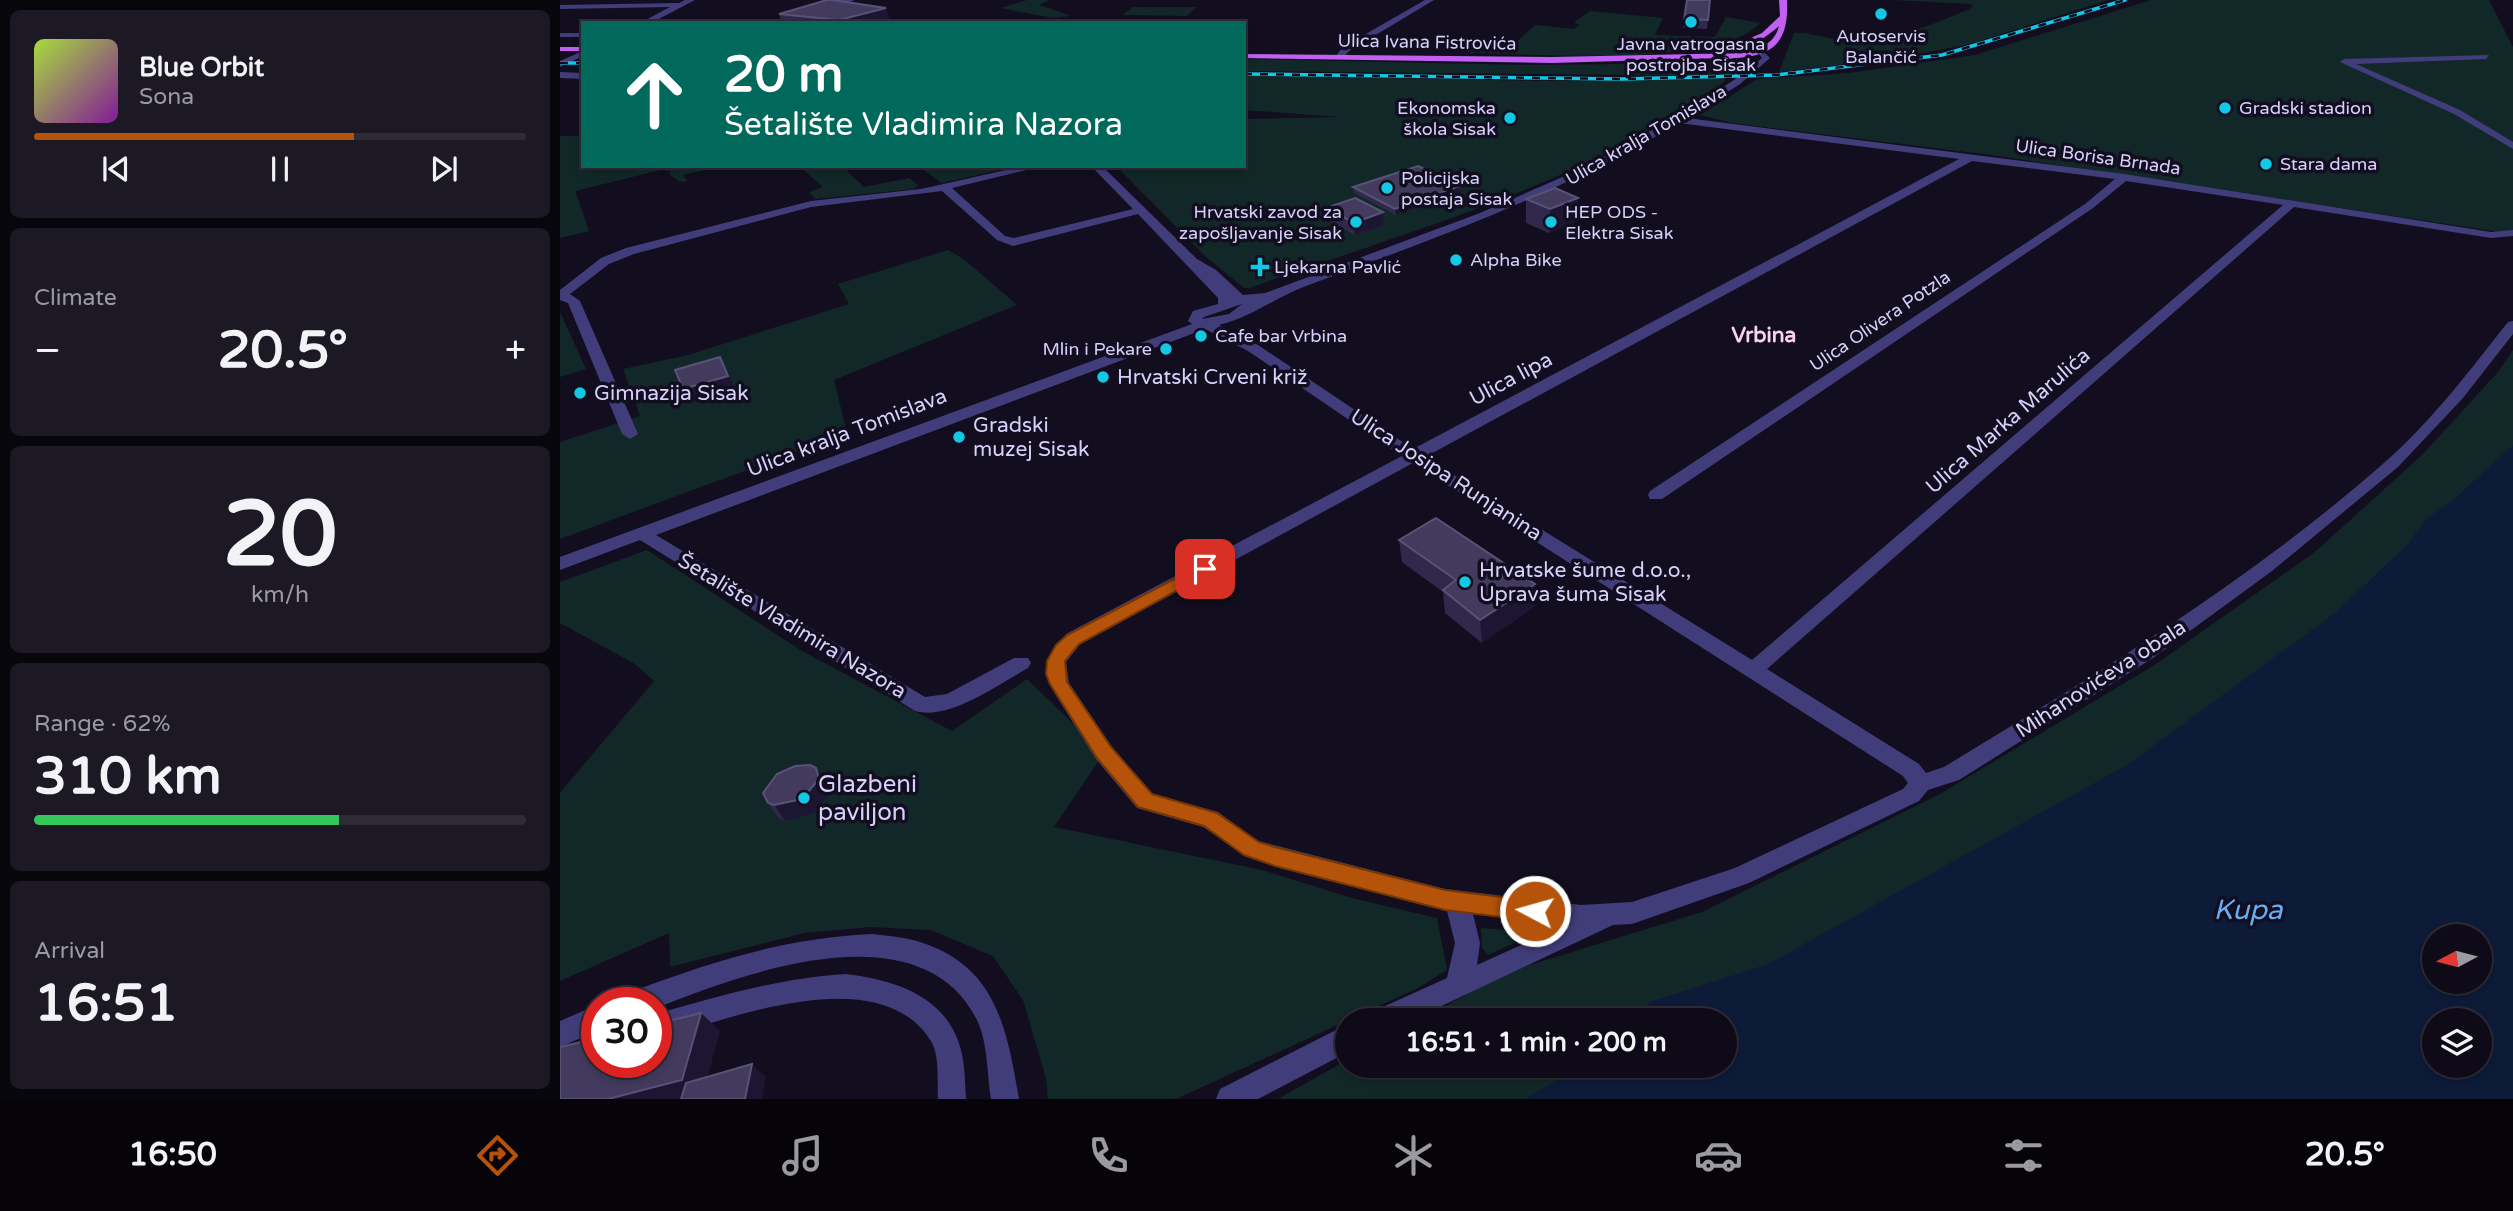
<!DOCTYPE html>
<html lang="en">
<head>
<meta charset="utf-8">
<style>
  body { margin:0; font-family:"Varela Round",sans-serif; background:#1c1824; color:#f1f3f6; height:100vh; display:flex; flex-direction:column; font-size:26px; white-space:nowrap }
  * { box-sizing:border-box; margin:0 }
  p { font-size:23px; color:#9b9aa1 }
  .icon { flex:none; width:38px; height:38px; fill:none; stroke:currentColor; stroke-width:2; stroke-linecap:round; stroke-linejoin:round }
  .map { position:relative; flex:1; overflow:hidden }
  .drawer { display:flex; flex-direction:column; gap:10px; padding:10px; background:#08060d; width:560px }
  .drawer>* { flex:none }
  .banner { position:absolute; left:21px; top:21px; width:665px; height:147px; border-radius:0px; box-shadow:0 4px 10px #0003,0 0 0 2px #2e2b36; background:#00695c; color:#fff; overflow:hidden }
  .needle { width:46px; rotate:263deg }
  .buttons { position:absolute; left:1862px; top:924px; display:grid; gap:14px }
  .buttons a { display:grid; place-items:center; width:70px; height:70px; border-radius:50%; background:#0e0a17; box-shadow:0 4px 10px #0003,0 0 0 2px #2e2b36; font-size:35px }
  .speed { position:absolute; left:21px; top:987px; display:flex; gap:14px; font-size:35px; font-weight:700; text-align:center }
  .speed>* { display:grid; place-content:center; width:91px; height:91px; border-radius:50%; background:#0e0a17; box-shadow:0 4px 10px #0003,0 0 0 2px #2e2b36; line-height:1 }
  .speed .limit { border:10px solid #d22; background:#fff; color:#111 }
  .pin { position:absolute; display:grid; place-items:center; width:60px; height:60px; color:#fff; margin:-30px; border-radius:14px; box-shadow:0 4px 10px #0006 }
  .me { position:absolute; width:77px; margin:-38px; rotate:276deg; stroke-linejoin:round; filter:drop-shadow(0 0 5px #0008) }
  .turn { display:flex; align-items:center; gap:24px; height:147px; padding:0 28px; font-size:32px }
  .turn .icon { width:91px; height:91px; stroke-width:2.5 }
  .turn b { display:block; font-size:49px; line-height:60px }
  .big { font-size:52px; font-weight:700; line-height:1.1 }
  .drawer .card { flex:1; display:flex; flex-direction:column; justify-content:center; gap:10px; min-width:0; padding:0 24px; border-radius:10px; background:#1c1824 }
  .drawer .dial { align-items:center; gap:0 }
  .dial b { font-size:91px; line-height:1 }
  .song { display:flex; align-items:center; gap:21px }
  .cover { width:84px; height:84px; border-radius:10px; background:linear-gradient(135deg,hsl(80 70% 55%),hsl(290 70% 35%)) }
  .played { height:7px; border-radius:4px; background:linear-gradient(90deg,#b45309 65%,#2e2b36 65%) }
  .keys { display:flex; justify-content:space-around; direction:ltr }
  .heat { display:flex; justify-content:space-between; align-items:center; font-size:38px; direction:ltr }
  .charge { height:10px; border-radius:5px; background:linear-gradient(90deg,#34c759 62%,#2e2b36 0) }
  .trip { position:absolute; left:775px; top:1008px; width:402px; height:70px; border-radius:35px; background:#0e0a17; box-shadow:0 4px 10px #0003,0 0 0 2px #2e2b36; font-weight:700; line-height:70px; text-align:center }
  .tabs { display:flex; height:112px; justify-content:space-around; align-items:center; background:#060409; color:#9b9aa1 }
  .tabs .icon { width:49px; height:49px }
  .tabs .on { color:#b45309 }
  .tabs b { font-size:32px; color:#f1f3f6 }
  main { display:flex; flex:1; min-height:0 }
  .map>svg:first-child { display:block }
  .green { fill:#122828 }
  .water { fill:#0d1b39; fill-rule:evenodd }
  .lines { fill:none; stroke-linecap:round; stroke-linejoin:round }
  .street { fill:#413d7a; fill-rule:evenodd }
  .primary { fill:#c160f2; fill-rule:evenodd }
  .rail-casing { stroke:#12c8e5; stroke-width:3.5 }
  .rail { stroke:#120e1f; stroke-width:2.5; stroke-dasharray:8; stroke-linecap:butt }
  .wall { fill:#30294b }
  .shaded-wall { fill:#1d1632 }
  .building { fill:#423b5e; stroke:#595277; stroke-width:2 }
  .route { fill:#b45309; stroke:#753606; stroke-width:2 }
  .poi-dot { fill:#12c8e5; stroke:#120e1f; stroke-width:2.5 }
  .labels { text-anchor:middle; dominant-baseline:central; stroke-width:7; stroke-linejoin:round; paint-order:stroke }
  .far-poi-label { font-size:18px; fill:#d6d0fb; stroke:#120e1f; text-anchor:start }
  .far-street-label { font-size:18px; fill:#d6d0fb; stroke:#120e1f }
  .far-quarter-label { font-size:21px; font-weight:bold; fill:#fbd2eb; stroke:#120e1f }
  .poi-label { font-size:21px; fill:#d6d0fb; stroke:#120e1f; text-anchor:start }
  .street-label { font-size:21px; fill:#d6d0fb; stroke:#120e1f }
  .near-poi-label { font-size:24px; fill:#d6d0fb; stroke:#120e1f; text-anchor:start }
  .near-water-label { font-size:28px; font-style:italic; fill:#66adf3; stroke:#120e1f }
</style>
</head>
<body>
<main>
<section class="drawer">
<div class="card">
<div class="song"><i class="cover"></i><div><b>Blue Orbit</b><p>Sona</p></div></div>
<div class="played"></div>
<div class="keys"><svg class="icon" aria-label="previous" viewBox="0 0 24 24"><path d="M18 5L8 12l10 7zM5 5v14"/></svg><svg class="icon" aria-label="pause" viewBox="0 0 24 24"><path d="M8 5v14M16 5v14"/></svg><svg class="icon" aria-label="next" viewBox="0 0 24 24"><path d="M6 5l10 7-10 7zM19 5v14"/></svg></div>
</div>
<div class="card"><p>Climate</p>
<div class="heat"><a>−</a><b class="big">20.5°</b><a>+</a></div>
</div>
<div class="card dial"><b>20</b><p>km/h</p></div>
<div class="card"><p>Range · 62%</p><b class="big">310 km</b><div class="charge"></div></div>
<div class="card"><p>Arrival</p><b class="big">16:51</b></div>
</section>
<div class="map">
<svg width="1953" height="1099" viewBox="0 0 1953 1099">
  <rect width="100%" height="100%" fill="#120e1f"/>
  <g class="green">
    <polygon points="467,0 490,0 479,5 511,16 493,18 441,8"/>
    <path d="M1333,0H1548L1410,44L1338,58L1219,72L1234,33C1252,32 1269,40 1288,40C1332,40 1373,26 1413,7L1410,4Z"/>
    <polygon points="1591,0 1929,0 1953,47 1953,234 1431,155 1172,123 1140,115 1197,79 1289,73 1415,55"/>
    <polygon points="573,7 636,7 627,16 563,15"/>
    <path d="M1030,11L1103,18L1095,35L1155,37L1166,17L1200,23C1159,69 973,53 911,53L906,50L915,44L952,46L975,25L1014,29L1019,25L1014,22Z"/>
    <polygon points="684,59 970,65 1161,63 1171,65 1175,70 1171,76 684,71"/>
    <path d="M684,75L973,81L1165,78V81C1029,184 849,230 690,288H684L646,257L556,166H684V119L780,117L684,110Z"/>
    <polygon points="0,136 23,136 23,166 163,166 123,175 127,181 120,182 109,174 111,171 101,170 15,191 29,231 0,238"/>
    <polygon points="239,166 282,166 304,187 349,178 358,185 354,189 255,199 249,192 263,187"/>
    <polygon points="358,166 457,166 382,183"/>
    <polygon points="388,250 405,260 457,305 274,380 287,433 0,539 0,442 80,416 63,369 128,355 289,304 278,284"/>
    <polygon points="0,312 26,369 0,377"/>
    <polygon points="1953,350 1953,762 1572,1099 718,1099 787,1060 788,1066 1166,1066 1166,1020 860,1020 947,972 1142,912 1380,794 1596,664 1755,552 1863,454 1938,372"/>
    <polygon points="87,550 242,651 392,731 467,679 544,753 494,827 702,870 792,898 877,918 887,970 858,988 616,1099 488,1099 486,1078 463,1000 433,956 371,930 310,927 244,933 110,967 109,933 0,981 0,793 94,681 75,664 0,623 0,582"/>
    <polygon points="921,928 972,932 974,934 928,955 922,948"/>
  </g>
  <path class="water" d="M1953,445V1099H965L1021,1066H1166V1020H1090L1087,1003L1208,964L1567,765L1775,613L1848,544L1865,520L1893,500ZM1874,936H1920V982H1874ZM1874,1020H1920V1066H1874Z"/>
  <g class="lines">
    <g class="street">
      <polygon points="125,0 135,0 91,23 80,23 110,7 0,9 0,5 119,3"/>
      <polygon points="283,0 295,0 223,23 210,23"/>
      <polygon points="865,0 874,0 789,51 782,59 775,57 783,47"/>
      <rect x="0" y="33" width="23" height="4"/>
      <path d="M1201,49L1210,58L1180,84L1127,118L1564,174L1931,232L1953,230V236L1931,238L1734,207L1207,669L1359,764L1366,773L1384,767C1537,674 1690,581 1825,462C1872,421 1910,370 1948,322L1953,321V334L1903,398L1838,467L1712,571L1593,658L1399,780L1368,790L1359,801L1189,883L1072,924L1053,925L852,1020H810L814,1011L887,978L895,943L887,911L692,859L643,827L577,808L536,759L492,689L486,661L506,634L842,456L688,351L645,329L96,535L365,697L387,694L454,658H468L471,663L468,668C439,684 389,721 355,711L80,540L0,570V557L632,324L628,321L633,311L658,304V298L578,214L453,246L437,240L382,191L251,207L74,254L49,264L10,294L20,301L78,434L70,439L62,434L8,303L0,300V290L41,258L66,248L251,201L361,189L463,166H483L392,188L445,236L454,238L573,209L531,166H542L637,259L656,270L683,295L705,293L920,213L1023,168L1121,114L1174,80L1202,58L1197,51ZM1119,123L1399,159L853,449L698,345L659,325C690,318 716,297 746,286C874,239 1001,193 1119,123ZM1412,161L1555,179L1525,204L1090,491L1088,495L1090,499H1102L1533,208L1566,181L1723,205L1192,660L865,457ZM682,304L669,314L642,319L644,317ZM853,463L1343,776L1348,783L1343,789L1175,868L1072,902L1021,905L885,889L698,841L658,812L592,794L552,747L509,683L506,662L520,644ZM913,914L1005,925L917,965L920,943Z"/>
      <polygon points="23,51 23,56 0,67 0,61"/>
      <polygon points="1929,55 1926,59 1796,64 1900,110 1953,142 1953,149 1894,114 1780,62 1784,59"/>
      <polygon points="0,72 23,73 23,79 0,78"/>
      <path d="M313,934C328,936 345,937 360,942C437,966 447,1030 459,1099H431C427,1074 428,1043 417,1020C360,907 184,973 96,1008V1003H63L67,994L76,990C156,960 227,938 313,934Z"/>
      <path d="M286,974C335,980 387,996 401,1050C405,1066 405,1083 406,1099H378C377,1082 380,1056 371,1041C319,958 168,1019 96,1040V1014C159,996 220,978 286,974Z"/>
      <polygon points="37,1005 37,1031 0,1047 0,1021"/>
      <polygon points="788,1024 788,1052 698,1099 656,1099 660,1089"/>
    </g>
    <g class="primary">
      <path d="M1219,0H1227C1229,42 1214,57 1171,58L1188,63L1194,73L1190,76L1182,67L1164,61V58L992,63L684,58V54L992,57L1181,53C1199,49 1214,45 1219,26C1208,36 1182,54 1168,48L1202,33L1220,16Z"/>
      <rect x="0" y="47" width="23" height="4"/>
    </g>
    <defs>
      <g id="rail">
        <polyline points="0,63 23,63"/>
        <polyline points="684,74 1062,79 1216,75 1382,55 1565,0"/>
      </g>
    </defs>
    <use href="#rail" class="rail-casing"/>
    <use href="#rail" class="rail"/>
  </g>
  <g class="wall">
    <polygon points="1150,0 1147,29 1123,28 1124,19"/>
    <polygon points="219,14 330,21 325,23 222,23"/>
    <polygon points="900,186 901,192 836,215 794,193 793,187"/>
    <polygon points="966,199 1017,221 989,233 966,223"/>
    <polygon points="766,208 823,212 824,225 795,235 768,220"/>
    <polygon points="839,540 975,606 922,643 885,613 883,592 842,562"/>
    <polygon points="267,783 270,794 253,814 225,821 219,818 208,803"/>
  </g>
  <g class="shaded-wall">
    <polygon points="326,8 330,21 325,23 280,23 279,20"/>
    <polygon points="900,186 901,192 836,215 835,209"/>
    <polygon points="1018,198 1017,221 989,233 990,209"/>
    <polygon points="823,212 824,225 795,235 794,223"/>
    <polygon points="160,357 176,390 132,403 123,389"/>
    <polygon points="975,584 975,606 922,643 920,620"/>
    <polygon points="256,768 267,783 270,794 253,814 225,821 214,805"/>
    <polygon points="141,1013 160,1031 142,1097 132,1099 48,1099"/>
    <polygon points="192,1064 206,1077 202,1099 185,1099"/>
  </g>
  <g class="building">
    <polygon points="267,0 273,0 326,8 279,20 219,14"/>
    <polygon points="1127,0 1150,0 1148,20 1124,19"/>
    <polygon points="858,166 900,186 835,209 793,187"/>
    <polygon points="995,188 1018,198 990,209 966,199"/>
    <polygon points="795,198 823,212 794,223 766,208"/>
    <polygon points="160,357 168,376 123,389 115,370"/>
    <polygon points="876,518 975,584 920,620 883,590 896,580 839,540"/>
    <polygon points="250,765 256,768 259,779 242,799 214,805 208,803 203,793 217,774 235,766"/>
    <polygon points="141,1013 122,1080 48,1099 0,1099 0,1047 37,1038 37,1062 96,1062 96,1024"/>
    <polygon points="192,1064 185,1099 121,1099 126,1083"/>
  </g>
  <polygon class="route" points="645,563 654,569 651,572 519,644 505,661 507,682 551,747 592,794 657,813 699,842 715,847 885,890 975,901 983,904 986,911 983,918 975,921 885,910 715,866 684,855 644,826 578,807 537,758 490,684 486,674 487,661 496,645 507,635"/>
  <g class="poi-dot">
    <circle cx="1321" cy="14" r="7"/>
    <circle cx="1131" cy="22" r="7"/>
    <circle cx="1665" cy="108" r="7"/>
    <circle cx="950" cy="118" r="7"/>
    <circle cx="1706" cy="164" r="7"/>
    <circle cx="827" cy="188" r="7"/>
    <circle cx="796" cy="222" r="7"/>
    <circle cx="991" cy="222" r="7"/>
    <circle cx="896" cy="260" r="7"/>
    <path d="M696.5 256.5h7v7h7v7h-7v7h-7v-7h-7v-7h7z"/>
    <circle cx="641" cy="336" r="7"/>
    <circle cx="606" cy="349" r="7"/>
    <circle cx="543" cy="377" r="7"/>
    <circle cx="20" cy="393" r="7"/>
    <circle cx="399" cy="437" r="7"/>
    <circle cx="905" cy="582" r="7"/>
    <circle cx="244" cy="798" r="7"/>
  </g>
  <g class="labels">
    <g class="far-poi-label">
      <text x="1321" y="36" text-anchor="middle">Autoservis<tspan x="1321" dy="21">Balančić</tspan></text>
      <text x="1131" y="44" text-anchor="middle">Javna vatrogasna<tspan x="1131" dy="21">postrojba Sisak</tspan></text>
      <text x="936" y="108" text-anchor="end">Ekonomska<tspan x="936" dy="21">škola Sisak</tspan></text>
      <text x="1679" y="108">Gradski stadion</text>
      <text x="1720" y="164">Stara dama</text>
      <text x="841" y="178">Policijska<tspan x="841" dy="21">postaja Sisak</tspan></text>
      <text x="782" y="212" text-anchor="end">Hrvatski zavod za<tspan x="782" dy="21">zapošljavanje Sisak</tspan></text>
      <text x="1005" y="212">HEP ODS -<tspan x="1005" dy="21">Elektra Sisak</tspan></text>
      <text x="910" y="260">Alpha Bike</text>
      <text x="714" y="267">Ljekarna Pavlić</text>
      <text x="655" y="336">Cafe bar Vrbina</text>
      <text x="592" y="349" text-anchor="end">Mlin i Pekare</text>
    </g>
    <g class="far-street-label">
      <text transform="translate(867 42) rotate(1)">Ulica Ivana Fistrovića</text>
      <text transform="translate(1086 135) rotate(-30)">Ulica kralja Tomislava</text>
      <text transform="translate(1538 157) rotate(8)">Ulica Borisa Brnada</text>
      <text transform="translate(1320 321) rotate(-34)">Ulica Olivera Potzla</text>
    </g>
    <g class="far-quarter-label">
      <text x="1204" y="335">Vrbina</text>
    </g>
    <g class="poi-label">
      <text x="557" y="377">Hrvatski Crveni križ</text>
      <text x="34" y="393">Gimnazija Sisak</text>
      <text x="413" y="425">Gradski<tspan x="413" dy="24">muzej Sisak</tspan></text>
      <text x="919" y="570">Hrvatske šume d.o.o.,<tspan x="919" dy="24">Uprava šuma Sisak</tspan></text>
    </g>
    <g class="street-label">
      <text transform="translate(951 379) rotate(-28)">Ulica lipa</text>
      <text transform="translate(1448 421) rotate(-41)">Ulica Marka Marulića</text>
      <text transform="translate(287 433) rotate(-21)">Ulica kralja Tomislava</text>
      <text transform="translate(886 475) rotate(33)">Ulica Josipa Runjanina</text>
      <text transform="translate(232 626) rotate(31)">Šetalište Vladimira Nazora</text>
      <text transform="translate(1541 679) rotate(-33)">Mihanovićeva obala</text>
    </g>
    <g class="near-poi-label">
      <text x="258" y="784">Glazbeni<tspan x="258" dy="28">paviljon</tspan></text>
    </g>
    <g class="near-water-label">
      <text x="1688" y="910">Kupa</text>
    </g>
  </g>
</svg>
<div class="buttons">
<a><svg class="needle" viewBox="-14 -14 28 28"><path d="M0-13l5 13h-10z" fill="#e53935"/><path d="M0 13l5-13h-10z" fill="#9b9aa1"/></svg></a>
<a><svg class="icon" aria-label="layers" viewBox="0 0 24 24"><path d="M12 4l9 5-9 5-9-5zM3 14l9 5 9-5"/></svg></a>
</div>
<div class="speed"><div class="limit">30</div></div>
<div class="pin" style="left:645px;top:569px;background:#d93025"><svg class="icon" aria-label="arrive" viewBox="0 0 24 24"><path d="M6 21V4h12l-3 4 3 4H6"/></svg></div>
<svg class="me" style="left:975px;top:911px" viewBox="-20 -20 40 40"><circle r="17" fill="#b45309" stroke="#fff" stroke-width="3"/><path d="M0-11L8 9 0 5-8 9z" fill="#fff"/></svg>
<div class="trip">16:51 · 1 min · 200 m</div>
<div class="banner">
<div class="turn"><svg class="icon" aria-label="ahead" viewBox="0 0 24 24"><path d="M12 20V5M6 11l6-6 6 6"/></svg><div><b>20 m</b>Šetalište Vladimira Nazora</div></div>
</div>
</div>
</main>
<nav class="tabs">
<b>16:50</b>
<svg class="icon on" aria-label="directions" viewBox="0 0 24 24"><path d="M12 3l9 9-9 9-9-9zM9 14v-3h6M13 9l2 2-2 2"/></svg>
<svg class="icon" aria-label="music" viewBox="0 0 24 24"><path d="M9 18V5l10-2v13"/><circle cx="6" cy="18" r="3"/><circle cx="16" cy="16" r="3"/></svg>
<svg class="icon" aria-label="phone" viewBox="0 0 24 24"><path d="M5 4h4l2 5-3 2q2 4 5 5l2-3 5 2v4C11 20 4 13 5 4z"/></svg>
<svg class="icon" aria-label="climate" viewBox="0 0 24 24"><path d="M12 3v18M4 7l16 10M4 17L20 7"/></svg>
<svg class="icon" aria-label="car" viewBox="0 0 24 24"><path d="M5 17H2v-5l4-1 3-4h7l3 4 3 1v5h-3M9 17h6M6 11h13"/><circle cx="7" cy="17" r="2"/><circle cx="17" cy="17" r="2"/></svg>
<svg class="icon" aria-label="filters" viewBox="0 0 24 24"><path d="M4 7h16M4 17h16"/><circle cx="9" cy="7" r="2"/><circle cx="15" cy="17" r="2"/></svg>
<b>20.5°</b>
</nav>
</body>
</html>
